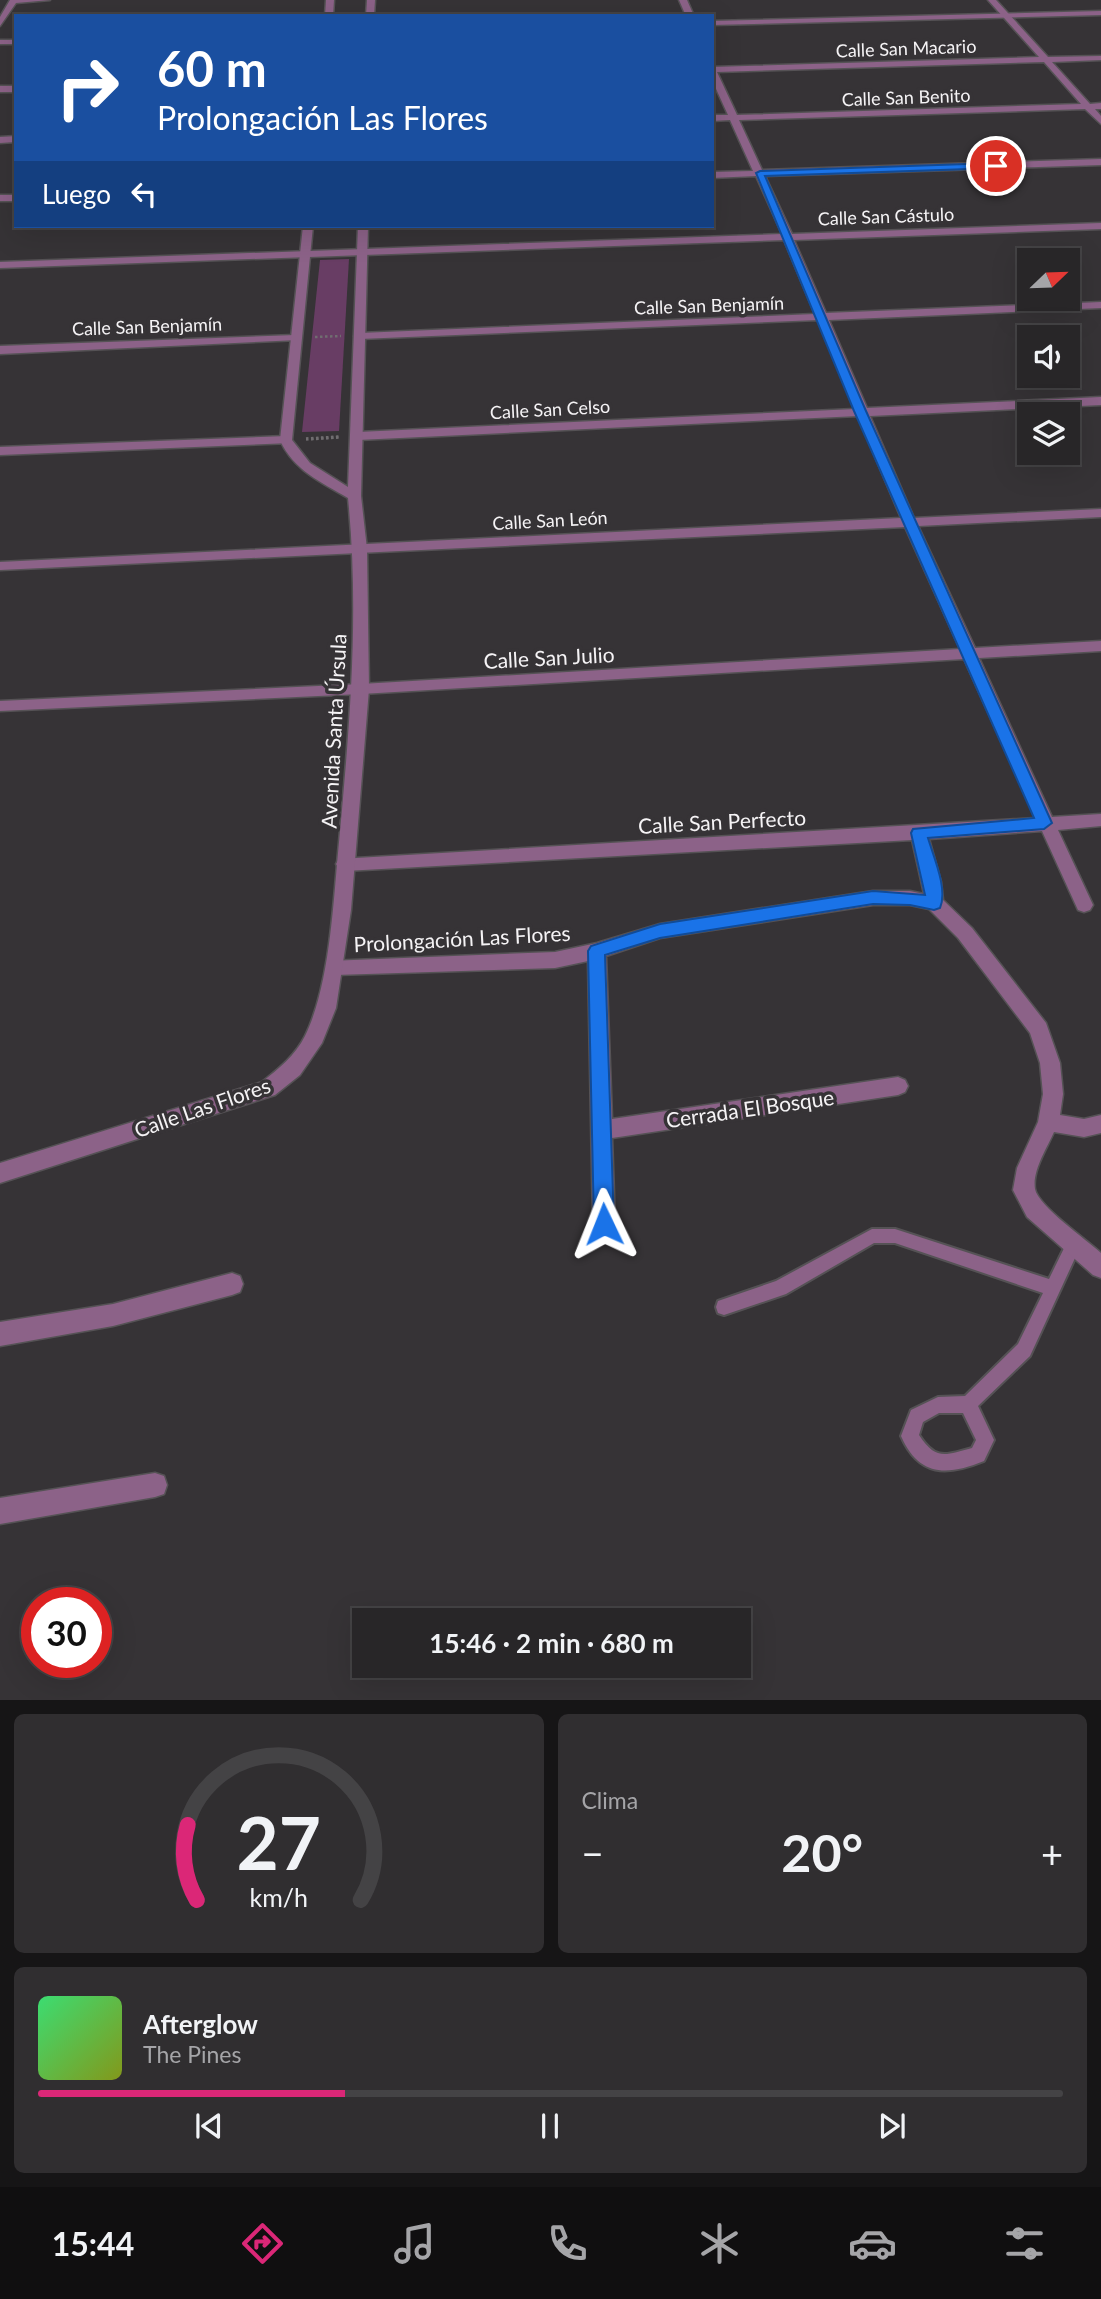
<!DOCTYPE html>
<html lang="es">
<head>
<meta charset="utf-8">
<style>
  body { margin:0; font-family:Lato,sans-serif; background:#302e30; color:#f1f3f6; height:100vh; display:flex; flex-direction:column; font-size:26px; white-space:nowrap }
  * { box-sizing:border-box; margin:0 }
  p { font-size:23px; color:#a5a5a8 }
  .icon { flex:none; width:38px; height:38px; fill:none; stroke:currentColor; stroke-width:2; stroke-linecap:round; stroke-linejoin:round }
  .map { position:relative; height:1700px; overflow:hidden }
  .panel { display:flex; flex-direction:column; gap:14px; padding:14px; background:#161516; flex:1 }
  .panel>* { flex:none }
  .top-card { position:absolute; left:14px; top:14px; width:700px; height:214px; border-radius:0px; box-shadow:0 7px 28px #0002,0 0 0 2px #444345; background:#1a4fa0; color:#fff; overflow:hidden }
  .needle { width:46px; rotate:67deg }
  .fabs { position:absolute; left:1017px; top:248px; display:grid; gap:14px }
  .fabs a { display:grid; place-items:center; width:63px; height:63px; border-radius:0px; background:#282628; box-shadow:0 7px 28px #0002,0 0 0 2px #444345; font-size:35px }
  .speed { position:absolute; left:21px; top:1587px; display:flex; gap:14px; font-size:35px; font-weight:700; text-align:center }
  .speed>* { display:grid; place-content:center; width:91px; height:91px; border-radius:50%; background:#282628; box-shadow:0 7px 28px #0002,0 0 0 2px #444345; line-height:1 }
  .speed .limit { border:10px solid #d22; background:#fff; color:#111 }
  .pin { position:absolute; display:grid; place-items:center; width:60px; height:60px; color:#fff; margin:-30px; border:4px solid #fff; border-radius:50%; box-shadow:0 2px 7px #0007 }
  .me { position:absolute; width:77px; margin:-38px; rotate:358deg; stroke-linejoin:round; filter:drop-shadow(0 0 5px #0008) }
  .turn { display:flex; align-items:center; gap:24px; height:147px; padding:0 28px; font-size:32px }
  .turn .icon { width:91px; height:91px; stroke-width:2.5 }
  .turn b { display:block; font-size:49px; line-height:60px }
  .then { display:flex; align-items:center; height:66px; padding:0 28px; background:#0003; gap:14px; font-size:26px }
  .big { font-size:52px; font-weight:700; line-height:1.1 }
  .panel .widget { flex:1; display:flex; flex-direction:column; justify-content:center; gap:10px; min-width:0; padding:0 24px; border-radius:10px; background:#302e30 }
  .panel .dial { align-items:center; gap:0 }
  .dial svg { height:182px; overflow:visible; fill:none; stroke:#444345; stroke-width:7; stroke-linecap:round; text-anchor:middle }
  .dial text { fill:#f1f3f6; stroke:none }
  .song { display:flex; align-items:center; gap:21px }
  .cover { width:84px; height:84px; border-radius:10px; background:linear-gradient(135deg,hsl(140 70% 55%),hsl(70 70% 35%)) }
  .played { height:7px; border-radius:4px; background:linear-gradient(90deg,#db2777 30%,#444345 30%) }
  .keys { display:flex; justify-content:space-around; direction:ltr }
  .heat { display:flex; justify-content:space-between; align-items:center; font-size:38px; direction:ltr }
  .panel .tiles { flex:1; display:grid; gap:14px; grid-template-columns:1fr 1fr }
  .widget:last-child { grid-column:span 2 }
  .trip { position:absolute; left:352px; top:1608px; width:399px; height:70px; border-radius:0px; background:#282628; box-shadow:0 7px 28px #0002,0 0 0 2px #444345; font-weight:700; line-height:70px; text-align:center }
  .tabs { display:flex; height:112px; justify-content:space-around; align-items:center; background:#100f10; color:#a5a5a8 }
  .tabs .icon { width:49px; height:49px }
  .tabs .on { color:#db2777 }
  .tabs b { font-size:32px; color:#f1f3f6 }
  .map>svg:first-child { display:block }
  .green { fill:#683d64 }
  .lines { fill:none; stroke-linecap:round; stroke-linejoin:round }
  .service-casing { stroke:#555255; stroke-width:4 }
  .minor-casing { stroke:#555255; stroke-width:3 }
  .tertiary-casing { stroke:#555255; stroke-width:3 }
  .path-far1 { stroke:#706d70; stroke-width:2.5; stroke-dasharray:2.5 2.5; stroke-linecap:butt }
  .path { stroke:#706d70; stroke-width:3.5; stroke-dasharray:2.5 2.5; stroke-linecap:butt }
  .service { fill:#8c6288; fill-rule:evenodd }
  .minor { fill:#8c6288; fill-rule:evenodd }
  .tertiary { fill:#8c6288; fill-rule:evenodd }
  .route { fill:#1a73e8; stroke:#114b97; stroke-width:2 }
  .labels { text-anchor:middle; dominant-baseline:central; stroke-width:7; stroke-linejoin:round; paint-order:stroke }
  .far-street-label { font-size:18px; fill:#f5f3f5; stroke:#363336 }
  .street-label { font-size:21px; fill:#f5f3f5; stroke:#363336 }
</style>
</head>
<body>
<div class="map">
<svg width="1101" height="1701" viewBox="0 0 1101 1701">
  <rect width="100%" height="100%" fill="#363336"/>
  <polygon class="green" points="349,259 339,431 302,432 320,260"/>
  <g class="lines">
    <defs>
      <path id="service" d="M872,1229H895L1049,1279L1068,1240L1073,1238L1078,1240L1081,1245L1030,1356L978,1406L994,1440L984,1461C947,1476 919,1477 901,1436L911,1410L938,1397L965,1396L1018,1344L1043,1293L895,1243H874L786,1294L724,1315L718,1313L716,1307L718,1301L776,1281ZM939,1413H963L976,1440L972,1448C945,1455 936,1461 919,1435L923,1422Z"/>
      <g id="minor">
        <polygon points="10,0 50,0 16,3 0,26 0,17"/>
        <polygon points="679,0 687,0 694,16 686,16"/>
        <path d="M988,0H996L1048,57L1101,56V60L1052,62L1090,104L1101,103V109H1095L1101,116V124L1085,109L739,120L762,170L1101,159V165L765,176L792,234L1101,223V229L794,240L826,313L1101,302V308L829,320L867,408L1101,397V405L870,416L914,518L1101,509V517L918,526L975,648L1101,641V651L979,658L1052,817L1101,814V826L1058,830L1093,905L1090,910L1084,912L1078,910L1042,831L929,839L941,882L943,900L972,928L1046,1023L1060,1063L1063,1094L1060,1115L1084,1119L1101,1115V1133L1084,1137L1054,1132C1047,1148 1032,1171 1035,1189C1038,1206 1087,1240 1101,1253V1278L1093,1275L1027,1217L1013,1190L1017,1168L1038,1122L1043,1094L1040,1063L1030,1033L958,938L929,909L910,905H873L660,938L606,956L612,1119L898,1077L905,1080L908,1086L905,1092L898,1095L612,1138L615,1224L612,1231L604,1234L596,1231L593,1224L588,961L555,968L335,975L328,973L326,967L328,961L555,952L597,943L660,924L873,891H910L924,894L912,840L345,871L339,869L336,864L339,859L1036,818L964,659L361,694L0,711V701L361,684L960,649L905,527L0,570V562L901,518L858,416L358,440L352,436L358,432L855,409L818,320L360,339L354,336L360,333L815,314L784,240L0,268V262L782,234L756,176L712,178V172L753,171L730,120L712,121V115H728L712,80V67L1039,57ZM1044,62L1081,104L737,115L717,72Z"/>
        <rect x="0" y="86" width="16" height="6"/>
        <polygon points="16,136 16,142 0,143 0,137"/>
        <rect x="0" y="195" width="16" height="6"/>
        <polygon points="295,335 301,338 299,340 0,354 0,346"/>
        <polygon points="286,436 291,437 291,443 0,455 0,447"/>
        <polygon points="232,1273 240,1276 243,1284 240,1292 232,1295 113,1326 0,1346 0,1322 113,1304"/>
        <polygon points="155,1473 164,1476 167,1485 164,1494 155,1497 0,1524 0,1498"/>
      </g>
      <g id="tertiary">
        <polygon points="326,0 334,0 333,16 325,16"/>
        <polygon points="367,0 375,0 374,16 366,16"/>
        <polygon points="1101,11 1101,15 712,25 712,21"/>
        <rect x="0" y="40" width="16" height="4"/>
        <path d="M303,226H313L292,440L310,463L348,487L358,226H368L361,496L367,549L369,689L351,910L336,1008L322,1043L300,1075L275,1095L0,1183V1163L262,1082C278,1069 295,1056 305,1036C329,987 333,908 338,853C349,734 360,618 348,498C321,482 293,470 280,440Z"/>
      </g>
    </defs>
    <use href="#service" class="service-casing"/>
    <use href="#minor" class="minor-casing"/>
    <use href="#tertiary" class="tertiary-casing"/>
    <g class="path-far1">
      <polyline points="315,337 341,336"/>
      <polyline points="311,439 339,437"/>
    </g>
    <polyline class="path" points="306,439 339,437"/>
    <use href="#service" class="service"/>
    <use href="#minor" class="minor"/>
    <use href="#tertiary" class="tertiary"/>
  </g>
  <path class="route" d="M996,163L999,168L765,176L866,411L1052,823L1044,829L928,838C934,858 948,889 940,908L934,910L910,905L873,904L660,938L605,955L614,1224L611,1230L604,1233L597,1230L594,1224L588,951L591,946L660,924L873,891L925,895L911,833L913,829L1034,818L854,411L756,173L760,171Z"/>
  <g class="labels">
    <g class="far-street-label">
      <text transform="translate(906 48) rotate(-2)">Calle San Macario</text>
      <text transform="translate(906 97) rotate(-2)">Calle San Benito</text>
      <text transform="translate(886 216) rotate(-2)">Calle San Cástulo</text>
      <text transform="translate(709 305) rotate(-2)">Calle San Benjamín</text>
      <text transform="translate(147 326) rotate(-2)">Calle San Benjamín</text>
      <text transform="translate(550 409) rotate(-3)">Calle San Celso</text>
      <text transform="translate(550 520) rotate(-3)">Calle San León</text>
    </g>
    <g class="street-label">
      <text transform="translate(549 657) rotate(-3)">Calle San Julio</text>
      <text transform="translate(333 731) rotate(-87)">Avenida Santa Úrsula</text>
      <text transform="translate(722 821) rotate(-3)">Calle San Perfecto</text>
      <text transform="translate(462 938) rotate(-3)">Prolongación Las Flores</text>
      <text transform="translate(202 1107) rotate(-19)">Calle Las Flores</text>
      <text transform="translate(750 1108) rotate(-8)">Cerrada El Bosque</text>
    </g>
  </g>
</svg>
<div class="fabs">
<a><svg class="needle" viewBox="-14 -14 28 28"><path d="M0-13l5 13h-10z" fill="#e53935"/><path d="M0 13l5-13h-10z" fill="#a5a5a8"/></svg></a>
<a><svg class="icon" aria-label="sound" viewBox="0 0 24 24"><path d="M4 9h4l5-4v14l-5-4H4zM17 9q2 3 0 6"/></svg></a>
<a><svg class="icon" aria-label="layers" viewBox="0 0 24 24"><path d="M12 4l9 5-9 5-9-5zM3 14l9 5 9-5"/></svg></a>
</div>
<div class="speed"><div class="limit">30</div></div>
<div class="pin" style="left:996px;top:166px;background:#d93025"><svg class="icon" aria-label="arrive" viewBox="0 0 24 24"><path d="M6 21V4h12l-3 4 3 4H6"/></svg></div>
<svg class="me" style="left:604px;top:1224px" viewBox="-20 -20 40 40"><path d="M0-17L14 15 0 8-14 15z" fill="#1a73e8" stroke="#fff" stroke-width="4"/></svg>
<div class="trip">15:46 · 2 min · 680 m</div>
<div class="top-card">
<div class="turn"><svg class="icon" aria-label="right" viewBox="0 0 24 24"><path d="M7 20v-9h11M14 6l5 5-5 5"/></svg><div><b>60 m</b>Prolongación Las Flores</div></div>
<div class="then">Luego<svg class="icon" aria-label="left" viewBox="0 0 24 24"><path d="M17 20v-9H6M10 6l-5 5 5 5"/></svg></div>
</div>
</div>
<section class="panel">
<div class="tiles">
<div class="widget dial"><svg viewBox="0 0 100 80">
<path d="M14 69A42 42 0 1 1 86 69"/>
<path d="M14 69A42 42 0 0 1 10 36" stroke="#db2777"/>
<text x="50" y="56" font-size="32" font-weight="700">27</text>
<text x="50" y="72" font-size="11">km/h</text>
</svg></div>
<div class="widget"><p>Clima</p>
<div class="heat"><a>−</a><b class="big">20°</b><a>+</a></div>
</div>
<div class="widget">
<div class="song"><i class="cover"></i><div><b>Afterglow</b><p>The Pines</p></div></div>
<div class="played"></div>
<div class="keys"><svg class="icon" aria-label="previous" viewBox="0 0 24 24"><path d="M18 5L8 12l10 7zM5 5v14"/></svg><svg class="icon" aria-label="pause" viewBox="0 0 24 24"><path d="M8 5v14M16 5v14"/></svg><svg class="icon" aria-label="next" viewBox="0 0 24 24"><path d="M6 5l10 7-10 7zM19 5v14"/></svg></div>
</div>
</div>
</section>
<nav class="tabs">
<b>15:44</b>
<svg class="icon on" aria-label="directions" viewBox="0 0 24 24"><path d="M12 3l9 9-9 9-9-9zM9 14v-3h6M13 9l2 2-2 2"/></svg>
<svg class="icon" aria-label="music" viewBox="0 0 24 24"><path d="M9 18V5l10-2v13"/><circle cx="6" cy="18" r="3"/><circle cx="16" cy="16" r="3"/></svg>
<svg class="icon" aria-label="phone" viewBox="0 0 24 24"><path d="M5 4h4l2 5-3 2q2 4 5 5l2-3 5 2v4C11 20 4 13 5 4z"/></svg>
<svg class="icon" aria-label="climate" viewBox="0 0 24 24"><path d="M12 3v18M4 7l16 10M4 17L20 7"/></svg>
<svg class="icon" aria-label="car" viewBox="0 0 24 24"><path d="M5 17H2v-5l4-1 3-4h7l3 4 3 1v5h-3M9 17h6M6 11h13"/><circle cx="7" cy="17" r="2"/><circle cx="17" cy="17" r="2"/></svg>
<svg class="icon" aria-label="filters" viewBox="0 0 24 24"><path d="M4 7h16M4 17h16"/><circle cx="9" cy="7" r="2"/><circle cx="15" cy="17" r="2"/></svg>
</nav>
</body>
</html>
